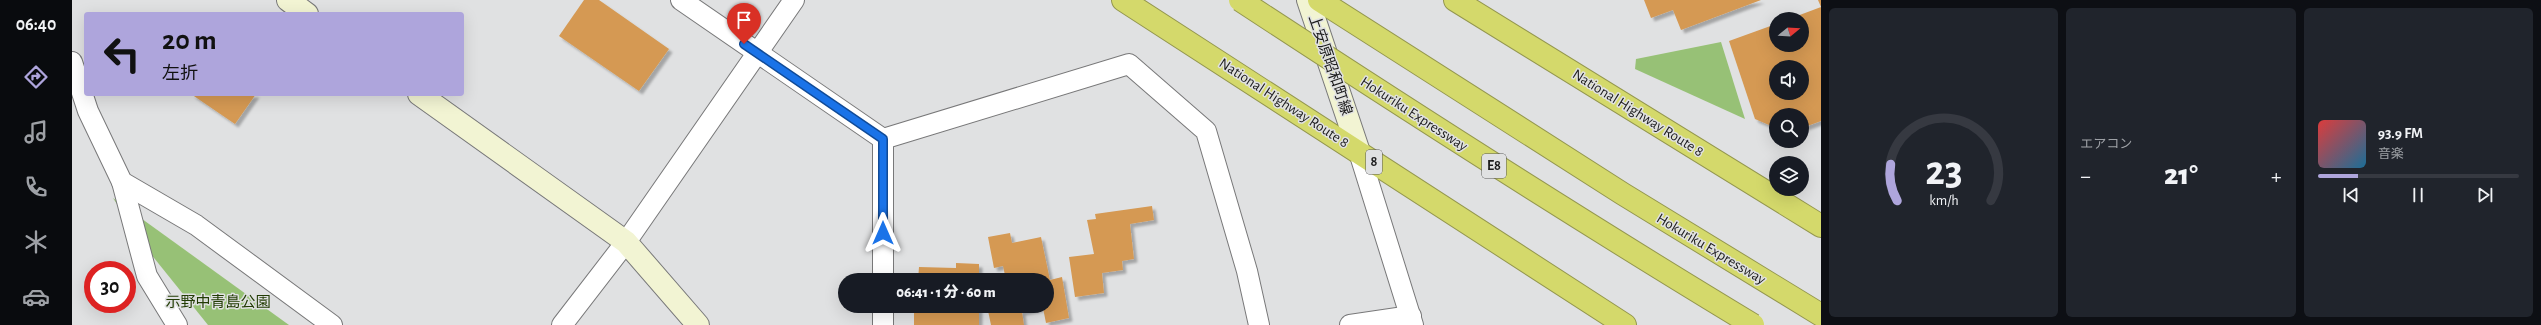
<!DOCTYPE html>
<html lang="ja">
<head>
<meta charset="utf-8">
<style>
  body { margin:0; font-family:"Alegreya Sans","Noto Sans JP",sans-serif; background:#20242c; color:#f1f3f6; height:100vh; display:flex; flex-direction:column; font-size:15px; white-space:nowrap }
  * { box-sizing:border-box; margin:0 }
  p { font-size:13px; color:#9ea1a6 }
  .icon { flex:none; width:22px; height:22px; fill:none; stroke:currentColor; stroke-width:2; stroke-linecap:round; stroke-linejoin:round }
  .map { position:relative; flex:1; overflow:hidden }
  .details { display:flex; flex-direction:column; gap:8px; padding:8px; background:#0d0f14; width:720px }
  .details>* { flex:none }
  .top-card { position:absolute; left:12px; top:12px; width:380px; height:84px; border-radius:4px; box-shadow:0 4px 16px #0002; background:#aea5dc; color:#111; overflow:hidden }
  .needle { width:26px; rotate:72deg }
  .tools { position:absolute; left:1697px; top:12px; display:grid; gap:8px }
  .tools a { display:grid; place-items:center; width:40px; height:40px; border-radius:50%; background:#171b24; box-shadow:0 4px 16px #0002; font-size:20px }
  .speed { position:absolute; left:12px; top:261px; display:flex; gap:8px; font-size:20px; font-weight:700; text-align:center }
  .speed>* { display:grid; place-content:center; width:52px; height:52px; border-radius:50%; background:#171b24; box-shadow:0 4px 16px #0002; line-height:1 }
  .speed .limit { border:6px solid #d22; background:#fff; color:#111 }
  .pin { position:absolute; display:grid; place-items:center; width:34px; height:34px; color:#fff; margin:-41px -17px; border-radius:50% 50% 50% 0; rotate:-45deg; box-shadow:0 0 4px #0007 }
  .pin .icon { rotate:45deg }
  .me { position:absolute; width:44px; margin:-22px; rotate:0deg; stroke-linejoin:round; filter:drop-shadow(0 0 3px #0008) }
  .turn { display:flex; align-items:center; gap:14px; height:84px; padding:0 12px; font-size:18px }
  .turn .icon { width:52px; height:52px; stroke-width:2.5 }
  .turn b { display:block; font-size:28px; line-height:34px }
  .big { font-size:30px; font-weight:800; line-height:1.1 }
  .details .card { flex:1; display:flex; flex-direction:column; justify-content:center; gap:6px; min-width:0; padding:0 14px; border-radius:6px; background:#20242c }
  .details .dial { align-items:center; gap:0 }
  .dial svg { height:104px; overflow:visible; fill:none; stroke:#363941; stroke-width:7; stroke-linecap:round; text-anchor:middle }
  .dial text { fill:#f1f3f6; stroke:none }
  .song { display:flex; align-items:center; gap:12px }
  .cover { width:48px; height:48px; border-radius:6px; background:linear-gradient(135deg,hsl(0 70% 55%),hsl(200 70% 35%)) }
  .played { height:4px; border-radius:2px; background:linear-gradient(90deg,#aea5dc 20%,#363941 20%) }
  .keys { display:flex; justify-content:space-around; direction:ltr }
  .heat { display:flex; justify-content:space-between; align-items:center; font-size:22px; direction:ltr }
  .details .tiles { flex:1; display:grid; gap:8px; grid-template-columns:repeat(3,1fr) }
  .trip { position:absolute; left:766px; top:273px; width:216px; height:40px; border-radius:20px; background:#171b24; box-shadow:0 4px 16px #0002; font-weight:800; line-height:40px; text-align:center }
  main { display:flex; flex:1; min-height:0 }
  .menu { display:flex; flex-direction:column; width:72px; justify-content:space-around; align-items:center; background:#090b0e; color:#9ea1a6 }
  .menu .icon { width:28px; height:28px }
  .menu .active { color:#aea5dc }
  .menu b { font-size:18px; color:#f1f3f6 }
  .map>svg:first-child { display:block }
  .green { fill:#97c176 }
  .building { fill:#d59953; fill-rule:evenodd; filter:url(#shadow) }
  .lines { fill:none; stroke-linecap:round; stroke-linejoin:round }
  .street-casing { stroke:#787879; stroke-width:22 }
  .secondary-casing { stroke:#787879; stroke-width:24 }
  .highway-casing { stroke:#94974f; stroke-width:24 }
  .street { stroke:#fff; stroke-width:20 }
  .secondary { stroke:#f2f4d3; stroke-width:22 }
  .highway { stroke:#d4d96b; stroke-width:22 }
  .highway-bridge-casing { stroke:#94974f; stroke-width:24; stroke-linecap:butt }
  .highway-bridge { stroke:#d4d96b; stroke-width:22 }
  .route-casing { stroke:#114b97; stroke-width:10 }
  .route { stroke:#1a73e8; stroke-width:7 }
  .labels { text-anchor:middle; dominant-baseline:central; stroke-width:3; stroke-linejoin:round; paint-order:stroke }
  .shield { fill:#e0e1e2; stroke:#575757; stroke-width:1 }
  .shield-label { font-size:14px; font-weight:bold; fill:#1c1c1c }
  .street-label { font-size:15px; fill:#1c1c1c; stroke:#e0e1e2 }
  .park-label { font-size:15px; fill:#223c04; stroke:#e0e1e2 }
</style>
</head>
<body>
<main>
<nav class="menu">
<b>06:40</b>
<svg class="icon active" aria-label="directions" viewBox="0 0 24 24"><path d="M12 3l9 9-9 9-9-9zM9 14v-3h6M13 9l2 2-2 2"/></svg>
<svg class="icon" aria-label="music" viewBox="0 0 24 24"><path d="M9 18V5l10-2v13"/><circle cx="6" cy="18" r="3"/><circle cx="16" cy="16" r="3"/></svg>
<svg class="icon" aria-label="phone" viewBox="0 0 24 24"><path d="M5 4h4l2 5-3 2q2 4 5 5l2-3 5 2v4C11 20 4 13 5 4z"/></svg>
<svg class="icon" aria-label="climate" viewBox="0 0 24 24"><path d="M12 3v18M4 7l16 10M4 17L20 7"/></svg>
<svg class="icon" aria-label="car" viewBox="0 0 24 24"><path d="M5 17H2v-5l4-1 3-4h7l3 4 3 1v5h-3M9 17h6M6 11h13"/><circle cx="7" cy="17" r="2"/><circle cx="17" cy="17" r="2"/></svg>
</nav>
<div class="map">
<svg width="1749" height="325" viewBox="0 0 1749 325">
  <defs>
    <filter id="shadow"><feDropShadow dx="3.5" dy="3.5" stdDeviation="1" flood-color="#0004"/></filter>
  </defs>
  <rect width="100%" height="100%" fill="#e0e1e2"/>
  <g class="green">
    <polygon points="1649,42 1673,119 1563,69 1564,59"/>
    <polygon points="41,198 217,325 136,325 70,243"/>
  </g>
  <g class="building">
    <polygon points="512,0 527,0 597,49 567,91 487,36"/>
    <polygon points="1572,0 1689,0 1609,30 1601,10 1579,18"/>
    <path d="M1746,0H1749V121L1730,128V115H1704V128L1683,119L1657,41L1704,24V45H1730V19H1717L1749,7ZM1704,67H1730V93H1704Z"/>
    <polygon points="119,94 184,94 163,124"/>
    <polygon points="1080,206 1082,220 1058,224 1062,259 1050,261 1051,270 1030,273 1032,293 1003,297 997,257 1022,254 1015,220 1024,219 1023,214"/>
    <polygon points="938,233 940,243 969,237 978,280 990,277 997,318 974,323 971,308 950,312 952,325 919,325 915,306 975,306 975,280 934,280 931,266 922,268 916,237"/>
    <polygon points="884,263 907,264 907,280 846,280 847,267 884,268"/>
    <rect x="842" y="306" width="65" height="19"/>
  </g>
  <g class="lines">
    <defs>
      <g id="street">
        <polyline points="609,0 811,139"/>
        <polyline points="0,62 16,111 50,182 124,225 260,325"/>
        <polyline points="811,139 1057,64 1134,131 1175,271 1187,325"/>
        <polyline points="1287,152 1341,325"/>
        <polyline points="50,182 75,276 105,325"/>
        <polyline points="811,280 811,139"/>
        <polyline points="490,325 554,242 722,0"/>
        <polyline points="811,325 811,306"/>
        <polyline points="1278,325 1339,316"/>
      </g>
      <g id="secondary">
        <polyline points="216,0 235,14"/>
        <polyline points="1236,0 1287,152"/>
        <polyline points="347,94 554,242 626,325"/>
      </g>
      <g id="highway">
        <polyline points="1051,0 1553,325"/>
        <polyline points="1247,0 1551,194 1749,315"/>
        <polyline points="1383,0 1749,226"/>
      </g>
    </defs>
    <use href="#street" class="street-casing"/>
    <use href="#secondary" class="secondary-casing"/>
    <use href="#highway" class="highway-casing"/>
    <use href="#street" class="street"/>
    <use href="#secondary" class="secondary"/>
    <use href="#highway" class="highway"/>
    <defs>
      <path id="highway-bridge" d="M1168,0C1337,111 1507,220 1681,325"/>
    </defs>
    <use href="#highway-bridge" class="highway-bridge-casing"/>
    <use href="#highway-bridge" class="highway-bridge"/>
  </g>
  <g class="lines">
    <defs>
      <polyline id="route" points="672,44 811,139 811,233"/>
    </defs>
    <use href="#route" class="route-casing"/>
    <use href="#route" class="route"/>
  </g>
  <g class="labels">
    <g class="shield">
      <rect x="1294" y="150" width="16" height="24" rx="3"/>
      <rect x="1410" y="154" width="24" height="24" rx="3"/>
    </g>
    <g class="shield-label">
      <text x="1302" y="162">8</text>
      <text x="1422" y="166">E8</text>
    </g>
    <g class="street-label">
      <text transform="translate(1258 65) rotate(71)">上安原昭和町線</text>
      <text transform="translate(1212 103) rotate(33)">National Highway Route 8</text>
      <text transform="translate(1566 113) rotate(32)">National Highway Route 8</text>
      <text transform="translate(1342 114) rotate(33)">Hokuriku Expressway</text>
      <text transform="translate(1639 249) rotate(31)">Hokuriku Expressway</text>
    </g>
    <g class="park-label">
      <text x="146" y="302">示野中青島公園</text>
    </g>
  </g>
</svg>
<div class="tools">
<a><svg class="needle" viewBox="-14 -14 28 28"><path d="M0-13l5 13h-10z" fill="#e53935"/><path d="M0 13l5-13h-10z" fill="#9ea1a6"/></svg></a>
<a><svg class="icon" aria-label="sound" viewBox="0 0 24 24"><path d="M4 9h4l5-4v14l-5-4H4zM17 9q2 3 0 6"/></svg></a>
<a><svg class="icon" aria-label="search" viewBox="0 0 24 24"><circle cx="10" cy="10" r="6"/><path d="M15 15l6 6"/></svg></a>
<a><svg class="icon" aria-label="layers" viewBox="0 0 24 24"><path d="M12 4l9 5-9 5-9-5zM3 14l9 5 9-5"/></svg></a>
</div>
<div class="speed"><div class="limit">30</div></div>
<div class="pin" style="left:672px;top:44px;background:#d93025"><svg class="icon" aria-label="arrive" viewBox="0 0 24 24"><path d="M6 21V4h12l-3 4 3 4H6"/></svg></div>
<svg class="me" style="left:811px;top:233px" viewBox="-20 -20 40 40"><path d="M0-17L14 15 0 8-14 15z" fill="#1a73e8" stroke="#fff" stroke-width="4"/></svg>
<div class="trip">06:41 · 1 分 · 60 m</div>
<div class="top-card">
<div class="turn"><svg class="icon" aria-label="left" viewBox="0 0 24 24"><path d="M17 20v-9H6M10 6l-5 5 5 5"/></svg><div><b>20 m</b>左折</div></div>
</div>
</div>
<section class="details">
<div class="tiles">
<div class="card dial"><svg viewBox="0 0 100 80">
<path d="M14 69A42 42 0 1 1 86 69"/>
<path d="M14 69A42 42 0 0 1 9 41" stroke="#aea5dc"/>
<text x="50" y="56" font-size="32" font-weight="700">23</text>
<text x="50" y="72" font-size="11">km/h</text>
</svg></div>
<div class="card"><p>エアコン</p>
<div class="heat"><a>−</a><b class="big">21°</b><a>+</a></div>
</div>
<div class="card">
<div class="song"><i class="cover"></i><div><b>93.9 FM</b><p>音楽</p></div></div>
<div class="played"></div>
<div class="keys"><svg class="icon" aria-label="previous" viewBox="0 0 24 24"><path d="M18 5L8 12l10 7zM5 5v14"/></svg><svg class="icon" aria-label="pause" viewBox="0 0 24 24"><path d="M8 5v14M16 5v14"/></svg><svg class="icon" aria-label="next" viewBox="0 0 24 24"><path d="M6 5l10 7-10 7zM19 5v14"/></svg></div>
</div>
</div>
</section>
</main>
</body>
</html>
